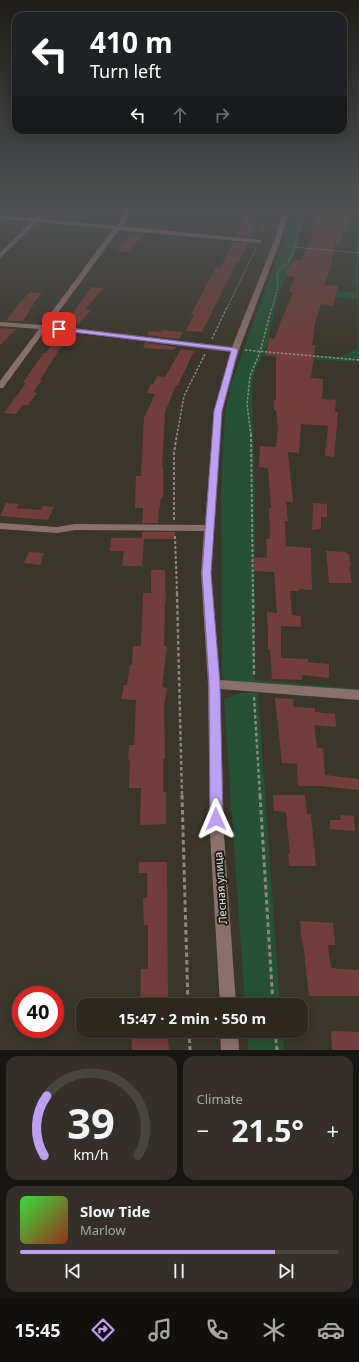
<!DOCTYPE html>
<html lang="en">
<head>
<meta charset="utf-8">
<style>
  body { margin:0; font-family:"Noto Sans",sans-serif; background:#343029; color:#f1f3f6; height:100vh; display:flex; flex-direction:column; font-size:15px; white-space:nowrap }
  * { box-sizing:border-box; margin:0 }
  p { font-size:13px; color:#a6a6a5 }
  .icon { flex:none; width:22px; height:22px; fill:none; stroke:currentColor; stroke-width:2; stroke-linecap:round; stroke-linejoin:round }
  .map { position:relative; height:1050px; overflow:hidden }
  .sheet { display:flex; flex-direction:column; gap:6px; padding:6px; background:#181612; flex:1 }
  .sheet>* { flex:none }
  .top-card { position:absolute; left:12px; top:12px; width:335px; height:122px; border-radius:12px; box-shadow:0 2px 10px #0003,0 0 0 1px #48443e; background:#202124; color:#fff; overflow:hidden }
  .speed { position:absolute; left:12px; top:986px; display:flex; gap:8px; font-size:20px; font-weight:700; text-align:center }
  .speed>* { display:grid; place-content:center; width:52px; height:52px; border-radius:50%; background:#2c2820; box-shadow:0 2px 10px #0003,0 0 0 1px #48443e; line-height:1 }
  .speed .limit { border:6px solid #d22; background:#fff; color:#111 }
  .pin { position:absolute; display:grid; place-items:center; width:34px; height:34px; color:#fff; margin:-17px; border-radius:8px; box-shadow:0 2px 6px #0006 }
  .me { position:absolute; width:44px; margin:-22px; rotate:359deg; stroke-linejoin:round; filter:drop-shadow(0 0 3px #0008) }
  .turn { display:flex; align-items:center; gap:14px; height:84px; padding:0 12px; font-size:18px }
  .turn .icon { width:52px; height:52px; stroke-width:2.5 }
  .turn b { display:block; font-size:28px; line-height:34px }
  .lanes { display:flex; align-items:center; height:38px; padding:0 12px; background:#0003; justify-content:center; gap:20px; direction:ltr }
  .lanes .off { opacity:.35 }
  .big { font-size:30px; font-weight:700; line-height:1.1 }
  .sheet .widget { flex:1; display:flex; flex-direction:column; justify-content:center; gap:6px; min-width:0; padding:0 14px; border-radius:12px; background:#343029 }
  .sheet .dial { align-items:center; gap:0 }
  .dial svg { height:104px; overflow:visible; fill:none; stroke:#48443e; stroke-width:7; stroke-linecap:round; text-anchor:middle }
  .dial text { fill:#f1f3f6; stroke:none }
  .song { display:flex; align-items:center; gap:12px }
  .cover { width:48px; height:48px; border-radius:6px; background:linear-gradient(135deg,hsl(120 70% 55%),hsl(10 70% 35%)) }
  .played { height:4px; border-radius:2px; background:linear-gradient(90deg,#bca0f2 80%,#48443e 80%) }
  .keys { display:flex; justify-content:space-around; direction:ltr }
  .heat { display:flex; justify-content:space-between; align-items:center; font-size:22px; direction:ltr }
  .sheet .tiles { flex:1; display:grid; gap:6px; grid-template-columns:1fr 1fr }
  .widget:last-child { grid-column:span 2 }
  .trip { position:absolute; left:76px; top:998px; width:232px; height:40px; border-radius:12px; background:#2c2820; box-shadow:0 2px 10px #0003,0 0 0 1px #48443e; font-weight:700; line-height:40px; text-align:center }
  .dock { display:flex; height:64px; justify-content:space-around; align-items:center; background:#12100d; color:#a6a6a5 }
  .dock .icon { width:28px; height:28px }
  .dock .active { color:#bca0f2 }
  .dock b { font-size:18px; color:#f1f3f6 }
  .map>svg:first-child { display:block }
  .green { fill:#265137 }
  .building { fill:#723e3b }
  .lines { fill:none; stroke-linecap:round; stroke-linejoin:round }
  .path-far4 { stroke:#8d8980; stroke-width:1; stroke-dasharray:2 1; stroke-linecap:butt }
  .path-far3 { stroke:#8d8980; stroke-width:1.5; stroke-dasharray:2.5 1.5; stroke-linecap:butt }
  .path-far2 { stroke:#8d8980; stroke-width:2; stroke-dasharray:3 2; stroke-linecap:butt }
  .path-far1 { stroke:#8d8980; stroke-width:2.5; stroke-dasharray:3.5 2.5; stroke-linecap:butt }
  .path { stroke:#8d8980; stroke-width:3; stroke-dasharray:4.5 3; stroke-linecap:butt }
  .minor { fill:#8a706c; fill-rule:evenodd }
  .route { fill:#bca0f2; stroke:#7a689d }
  .labels { text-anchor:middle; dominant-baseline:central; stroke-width:4; stroke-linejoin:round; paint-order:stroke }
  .street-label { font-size:11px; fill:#e6e3dc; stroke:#1f1d18 }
</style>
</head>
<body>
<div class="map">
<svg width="359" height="1050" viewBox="0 0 359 1050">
  <rect width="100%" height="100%" fill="#3a362b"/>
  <g class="green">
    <polygon points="293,208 306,208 302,218 297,246 282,244"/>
    <polygon points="356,229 359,229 359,364 359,362 262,356 253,377 252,398 255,488 255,680 359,689 359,692 227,682 224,680 222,674 221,490 225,414 231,384 281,247 297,248 277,300 266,350 276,351 276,353 339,357 357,349 358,299 322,295 336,291 356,292 357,285 353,285 357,242 355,242"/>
    <polygon points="240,693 258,693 280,1005 245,1005 224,699"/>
    <polygon points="247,1031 282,1031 284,1050 248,1050"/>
  </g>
  <g class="building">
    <polygon points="250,208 264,208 250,237 235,236"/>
    <polygon points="319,210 333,212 334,210 351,213 340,244 335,244 331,261 333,261 324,285 338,286 333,306 321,304 315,323 312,345 315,345 315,348 311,378 323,379 322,399 336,400 335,412 338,412 336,436 334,457 325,456 328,426 301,424 299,453 288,452 293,502 286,502 288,521 285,521 286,546 311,548 312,590 298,589 299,591 290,591 292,615 301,616 301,627 281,626 281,658 308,659 308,662 329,664 329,678 302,675 302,680 272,679 270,650 268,649 268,625 267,625 267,612 277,613 274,572 254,571 254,557 267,558 266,539 269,539 270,531 269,508 271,508 268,468 259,467 260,446 276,447 278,428 276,410 274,410 274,400 276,400 276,355 266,355 269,338 274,339 293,292 289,291 295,277 286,276 286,273 294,260 300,260 302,259 314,232 309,231"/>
    <polygon points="131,233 144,234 129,252 117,251"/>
    <polygon points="232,242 248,243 239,262 237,262 202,332 186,331 194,314 191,314 204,290 213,272 217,267 220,268 233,243"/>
    <polygon points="91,287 103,288 86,309 91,310 78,325 65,325"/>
    <polygon points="30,292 42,293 33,303 34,304 31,307 32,307 23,321 6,321 19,303"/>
    <polygon points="0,328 16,329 0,345"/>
    <polygon points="162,330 183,332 179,339 147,335 149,331 161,332"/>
    <polygon points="60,332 70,333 40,380 42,380 33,392 37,393 28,405 23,405 16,414 4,413 26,383 23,383 35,365 44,353 46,353"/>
    <polygon points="145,343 176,347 174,350 143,348"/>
    <polygon points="181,349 194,351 178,385 176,385 165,412 162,467 163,467 163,498 161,498 160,508 159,508 158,523 142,523 143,508 135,508 136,476 141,476 144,418 155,394 147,393 151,384 153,385 157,376 165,377"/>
    <polygon points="6,503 19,504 16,508 41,510 43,506 54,507 48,520 0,516"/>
    <polygon points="313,503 327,504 327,517 321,517 321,529 312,530"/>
    <polygon points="142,532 175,532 175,539 144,539 142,566 122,566 124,551 110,551 111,538 142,538"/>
    <polygon points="326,551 346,552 346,554 349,554 351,567 349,567 352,583 329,583"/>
    <polygon points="29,552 44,553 40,565 24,563"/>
    <polygon points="151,570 165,570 166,602 165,602 164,646 167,646 162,687 167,688 164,707 165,759 163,759 163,792 166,792 166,824 140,825 141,788 129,788 130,760 128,760 129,745 134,745 136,700 121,699 124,685 127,685 130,665 132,665 133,646 141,646 143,593 151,593"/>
    <polygon points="275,698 293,699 294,707 315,708 315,712 335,714 336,727 314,725 317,748 323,748 325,775 359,779 359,790 320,786 298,786 297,764 282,763"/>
    <polygon points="273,795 305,795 307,814 311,814 316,866 289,866 288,854 290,855 286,812 274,811"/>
    <polygon points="340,815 354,816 355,831 330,829 330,820 341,820"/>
    <polygon points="139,862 167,862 168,1005 140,1005 141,969 148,969 148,925 144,925 143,898 147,898 147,873 138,873"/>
    <polygon points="300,921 333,923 335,945 328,945 331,968 359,970 359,996 309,996 303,943 302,943"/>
    <polygon points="131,1031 167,1031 169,1050 132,1050"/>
    <polygon points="331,1031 359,1032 359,1050 332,1050"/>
  </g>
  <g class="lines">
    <g class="path-far4">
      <polyline points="261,235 272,208"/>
      <polyline points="284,246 359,253"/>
      <polyline points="227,308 256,248"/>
      <polyline points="272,308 278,287 277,275 279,270 288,263 294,249 304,208"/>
    </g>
    <g class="path-far3">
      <polyline points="212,339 227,307"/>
      <polyline points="245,350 359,360"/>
      <polyline points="177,435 184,396 205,354"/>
      <polyline points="251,435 247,405 250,376 260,352 272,307"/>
    </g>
    <g class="path-far2">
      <polyline points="251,434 253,594"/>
      <polyline points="174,520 174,453 177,434"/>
      <polyline points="175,536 177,594"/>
    </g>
    <g class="path-far1">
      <polyline points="177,593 182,796"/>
      <polyline points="253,593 254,676"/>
      <polyline points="254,697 260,796"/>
    </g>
    <g class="path">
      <polyline points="182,795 188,1005"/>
      <polyline points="260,795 273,1005"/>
      <polyline points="189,1031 190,1050"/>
      <polyline points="275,1031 277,1050"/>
    </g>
    <g class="minor">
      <polygon points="45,208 51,208 40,219 116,226 129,208 135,208 121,226 261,240 261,242 259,243 119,230 49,325 232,347 275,239 284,208 290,208 281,239 239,350 222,411 211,573 220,680 359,690 359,700 220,689 224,834 236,1005 220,1005 210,834 208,684 201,573 204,531 75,530 57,533 0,529 0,523 57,527 75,524 205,525 214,411 231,352 46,329 3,388 0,388 0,381 39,329 0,326 0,322 42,325 113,229 37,222 0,258 0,253 32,221 4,219 1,217 2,216 35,218"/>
      <polygon points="220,1031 238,1031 239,1050 221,1050"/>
    </g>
  </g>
  <linearGradient id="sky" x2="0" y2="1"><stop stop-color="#201e18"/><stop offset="0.59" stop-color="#4f5255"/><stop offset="1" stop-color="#4f5255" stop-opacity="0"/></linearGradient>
  <rect width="359" height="355" fill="url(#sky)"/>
  <polygon class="route" points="59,327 235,348 238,350 222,411 211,573 220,684 223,819 221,823 216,825 212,823 210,819 209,684 202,573 214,411 231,351 56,330 56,328"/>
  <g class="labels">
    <g class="street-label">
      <text transform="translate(220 888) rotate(-94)">Лесная улица</text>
    </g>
  </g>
</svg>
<div class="speed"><div class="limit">40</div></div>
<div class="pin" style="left:59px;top:329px;background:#d93025"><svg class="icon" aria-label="arrive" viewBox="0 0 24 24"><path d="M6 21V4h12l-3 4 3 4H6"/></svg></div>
<svg class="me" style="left:216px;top:819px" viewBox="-20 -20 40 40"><path d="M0-17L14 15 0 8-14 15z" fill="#bca0f2" stroke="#fff" stroke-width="4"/></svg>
<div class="trip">15:47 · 2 min · 550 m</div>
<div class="top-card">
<div class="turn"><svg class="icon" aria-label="left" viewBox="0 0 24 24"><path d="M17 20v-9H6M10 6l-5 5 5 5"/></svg><div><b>410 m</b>Turn left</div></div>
<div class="lanes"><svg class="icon" aria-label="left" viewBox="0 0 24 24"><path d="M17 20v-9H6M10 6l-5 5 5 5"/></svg><svg class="icon off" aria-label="ahead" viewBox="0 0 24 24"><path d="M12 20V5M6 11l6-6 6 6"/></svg><svg class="icon off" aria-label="right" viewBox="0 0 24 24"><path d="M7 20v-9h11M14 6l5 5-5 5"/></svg></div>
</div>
</div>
<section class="sheet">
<div class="tiles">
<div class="widget dial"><svg viewBox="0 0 100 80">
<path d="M14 69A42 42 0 1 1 86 69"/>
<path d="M14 69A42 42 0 0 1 16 23" stroke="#bca0f2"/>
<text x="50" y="56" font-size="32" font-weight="700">39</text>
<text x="50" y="72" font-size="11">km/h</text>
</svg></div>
<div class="widget"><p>Climate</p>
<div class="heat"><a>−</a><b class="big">21.5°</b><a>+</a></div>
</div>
<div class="widget">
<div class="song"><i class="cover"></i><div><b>Slow Tide</b><p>Marlow</p></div></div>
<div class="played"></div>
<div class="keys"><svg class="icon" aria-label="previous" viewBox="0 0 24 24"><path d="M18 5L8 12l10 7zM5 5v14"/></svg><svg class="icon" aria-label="pause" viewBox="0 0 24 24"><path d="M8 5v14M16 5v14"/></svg><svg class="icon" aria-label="next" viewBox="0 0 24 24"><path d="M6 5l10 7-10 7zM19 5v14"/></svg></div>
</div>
</div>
</section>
<nav class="dock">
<b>15:45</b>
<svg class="icon active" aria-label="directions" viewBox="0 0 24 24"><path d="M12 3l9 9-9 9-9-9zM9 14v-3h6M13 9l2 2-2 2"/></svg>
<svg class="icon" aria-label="music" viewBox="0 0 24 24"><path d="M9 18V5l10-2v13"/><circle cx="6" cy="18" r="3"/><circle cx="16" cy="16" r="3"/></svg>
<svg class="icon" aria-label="phone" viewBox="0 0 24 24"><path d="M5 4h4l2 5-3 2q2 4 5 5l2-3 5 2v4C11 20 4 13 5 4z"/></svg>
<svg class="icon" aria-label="climate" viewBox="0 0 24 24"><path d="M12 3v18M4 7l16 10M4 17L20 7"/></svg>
<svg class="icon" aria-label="car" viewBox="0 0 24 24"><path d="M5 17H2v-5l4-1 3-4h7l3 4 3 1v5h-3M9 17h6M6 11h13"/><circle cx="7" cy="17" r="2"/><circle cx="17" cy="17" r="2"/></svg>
</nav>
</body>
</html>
